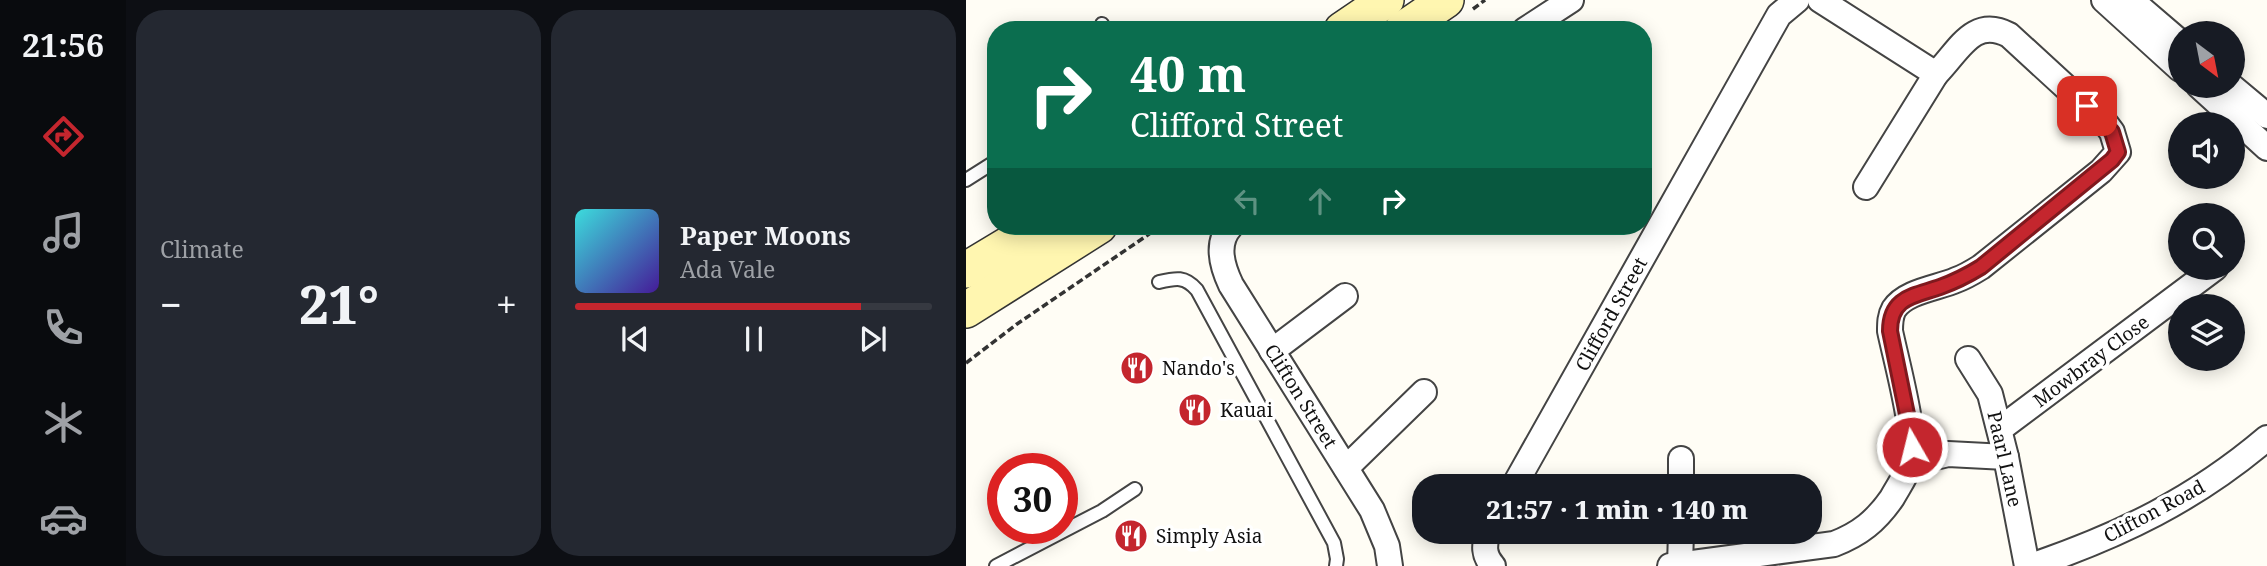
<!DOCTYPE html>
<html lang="en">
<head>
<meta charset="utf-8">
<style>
  body { margin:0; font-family:"Noto Serif",serif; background:#242831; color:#f1f3f6; height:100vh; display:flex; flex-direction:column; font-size:26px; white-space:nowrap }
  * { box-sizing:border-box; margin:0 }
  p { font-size:23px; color:#9ea1a6 }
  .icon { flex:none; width:38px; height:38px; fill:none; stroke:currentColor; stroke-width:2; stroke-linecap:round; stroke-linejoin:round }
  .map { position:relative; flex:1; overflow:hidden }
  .side { display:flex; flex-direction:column; gap:10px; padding:10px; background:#0d0f14; width:840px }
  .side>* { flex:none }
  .guide { position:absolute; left:21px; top:21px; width:665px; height:214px; border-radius:28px; box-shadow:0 4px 18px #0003; background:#0b6e4f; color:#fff; overflow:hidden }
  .needle { width:46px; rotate:148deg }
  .buttons { position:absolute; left:1202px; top:21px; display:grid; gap:14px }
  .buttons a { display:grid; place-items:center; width:77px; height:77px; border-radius:50%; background:#171b24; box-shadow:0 4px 18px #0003; font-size:35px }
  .speed { position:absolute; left:21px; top:453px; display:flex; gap:14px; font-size:35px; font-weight:700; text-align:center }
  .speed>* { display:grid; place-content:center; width:91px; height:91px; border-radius:50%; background:#171b24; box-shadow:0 4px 18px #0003; line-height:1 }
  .speed .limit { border:10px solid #d22; background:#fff; color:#111 }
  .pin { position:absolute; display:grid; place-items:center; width:60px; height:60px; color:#fff; margin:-30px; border-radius:14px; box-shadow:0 4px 10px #0006 }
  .me { position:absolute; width:77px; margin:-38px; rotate:352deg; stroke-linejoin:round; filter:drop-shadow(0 0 5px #0008) }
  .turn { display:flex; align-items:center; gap:24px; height:147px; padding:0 28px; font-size:32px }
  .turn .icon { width:91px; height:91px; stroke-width:2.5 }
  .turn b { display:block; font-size:49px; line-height:60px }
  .lanes { display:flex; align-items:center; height:66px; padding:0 28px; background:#0003; justify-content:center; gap:35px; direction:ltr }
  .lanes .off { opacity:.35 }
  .big { font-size:52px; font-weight:800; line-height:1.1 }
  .side .tile { flex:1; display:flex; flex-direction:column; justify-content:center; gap:10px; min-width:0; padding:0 24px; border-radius:28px; background:#242831 }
  .song { display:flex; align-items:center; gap:21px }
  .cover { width:84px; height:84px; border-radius:10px; background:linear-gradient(135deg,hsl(180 70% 55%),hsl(260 70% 35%)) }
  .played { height:7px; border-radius:4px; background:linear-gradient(90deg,#c4262e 80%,#363941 80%) }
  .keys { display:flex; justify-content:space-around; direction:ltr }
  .heat { display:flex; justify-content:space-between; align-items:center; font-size:38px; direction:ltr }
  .side .tiles { flex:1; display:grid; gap:10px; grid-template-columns:repeat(2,1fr) }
  .trip { position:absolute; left:446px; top:474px; width:410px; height:70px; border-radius:28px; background:#171b24; box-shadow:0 4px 18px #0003; font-weight:800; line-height:70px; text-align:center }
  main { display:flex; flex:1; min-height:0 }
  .menu { display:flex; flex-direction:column; width:126px; justify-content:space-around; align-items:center; background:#090b0e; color:#9ea1a6 }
  .menu .icon { width:49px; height:49px }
  .menu .active { color:#c4262e }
  .menu b { font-size:32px; color:#f1f3f6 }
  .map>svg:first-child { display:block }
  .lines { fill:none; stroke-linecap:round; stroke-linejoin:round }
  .lane-casing { stroke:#444; stroke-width:16 }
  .street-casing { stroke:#444; stroke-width:28 }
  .secondary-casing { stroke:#333; stroke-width:38 }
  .path { stroke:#333; stroke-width:3.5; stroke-dasharray:7 3.5; stroke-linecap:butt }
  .lane { stroke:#fff; stroke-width:12 }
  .street { stroke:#fff; stroke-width:24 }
  .secondary { stroke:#fff6b0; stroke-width:35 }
  .route-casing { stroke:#7f191e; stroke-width:18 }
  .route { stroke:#c4262e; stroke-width:12 }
  .labels { text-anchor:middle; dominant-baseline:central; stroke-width:7; stroke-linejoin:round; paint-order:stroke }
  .street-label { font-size:19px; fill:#111; stroke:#fff }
  .poi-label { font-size:19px; fill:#111; stroke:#fff; text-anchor:start }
</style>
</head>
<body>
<main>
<nav class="menu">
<b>21:56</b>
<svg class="icon active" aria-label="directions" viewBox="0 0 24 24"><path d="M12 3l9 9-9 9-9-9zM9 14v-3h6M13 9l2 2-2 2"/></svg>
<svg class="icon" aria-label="music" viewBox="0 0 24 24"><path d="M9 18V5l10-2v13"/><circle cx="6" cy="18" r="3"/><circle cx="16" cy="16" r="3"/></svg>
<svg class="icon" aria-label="phone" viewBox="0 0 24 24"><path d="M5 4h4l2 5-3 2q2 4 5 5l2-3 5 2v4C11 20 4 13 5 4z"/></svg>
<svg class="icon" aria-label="climate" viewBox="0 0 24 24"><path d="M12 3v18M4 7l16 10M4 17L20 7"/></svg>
<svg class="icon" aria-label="car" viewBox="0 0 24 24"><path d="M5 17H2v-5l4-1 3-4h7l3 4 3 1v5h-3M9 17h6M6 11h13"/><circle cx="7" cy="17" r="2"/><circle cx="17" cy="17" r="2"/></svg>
</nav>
<section class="side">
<div class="tiles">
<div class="tile"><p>Climate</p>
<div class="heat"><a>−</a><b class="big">21°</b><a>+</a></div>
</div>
<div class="tile">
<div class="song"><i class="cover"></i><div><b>Paper Moons</b><p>Ada Vale</p></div></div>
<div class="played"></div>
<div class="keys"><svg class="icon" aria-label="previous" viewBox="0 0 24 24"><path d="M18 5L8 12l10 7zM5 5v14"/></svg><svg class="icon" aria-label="pause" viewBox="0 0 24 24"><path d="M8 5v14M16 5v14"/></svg><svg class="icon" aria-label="next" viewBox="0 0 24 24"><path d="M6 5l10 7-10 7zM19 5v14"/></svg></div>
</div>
</div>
</section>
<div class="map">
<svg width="1301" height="566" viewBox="0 0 1301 566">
  <rect width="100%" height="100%" fill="#fffdf5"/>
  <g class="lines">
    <defs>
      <g id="lane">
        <polyline points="136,24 137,30"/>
        <polyline points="0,180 30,161"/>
        <path d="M193,282C210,278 219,276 231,290L368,543L371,559L370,566"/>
        <polyline points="30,566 136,511 169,489"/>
      </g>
      <g id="street">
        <polyline points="1138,0 1214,69"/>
        <polyline points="1165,0 1214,42"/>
        <polyline points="559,30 605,0"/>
        <polyline points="1233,86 1301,148"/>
        <polyline points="1265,86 1301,116"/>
        <polyline points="900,187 970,74"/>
        <path d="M265,226C249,243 256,266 265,285L406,510L421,546L424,566"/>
        <polyline points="306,351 379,296"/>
        <polyline points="1002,359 1024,394 1040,457 1061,566"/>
        <polyline points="1034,429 1249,268"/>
        <polyline points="945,463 982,454 1040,457"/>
        <polyline points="380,468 458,392"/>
        <polyline points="548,486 813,15 831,0"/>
        <polyline points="715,486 715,459"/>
        <path d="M522,532C518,545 517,555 527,566"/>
        <polyline points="714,565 715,532"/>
        <path d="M704,566L868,544C894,534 910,521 926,498C932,487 940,476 944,464C952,439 930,360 924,331C924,323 924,316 928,309C940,291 972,288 990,280C999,277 1007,272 1015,267L1135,171L1152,152L1146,132L1140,124L1043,35C1007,16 993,51 970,74L854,0"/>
        <path d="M1065,566C1155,535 1228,500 1301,438"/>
      </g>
      <g id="secondary">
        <polyline points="376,30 420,0"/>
        <polyline points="436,30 480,0"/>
        <polyline points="0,270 73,226"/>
        <polyline points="0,310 133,226"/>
      </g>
    </defs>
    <use href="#lane" class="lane-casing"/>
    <use href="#street" class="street-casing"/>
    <use href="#secondary" class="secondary-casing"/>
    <g class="path">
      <polyline points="507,9 519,0"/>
      <polyline points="0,363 51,324 195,226"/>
    </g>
    <use href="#lane" class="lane"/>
    <use href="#street" class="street"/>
    <use href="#secondary" class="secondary"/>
  </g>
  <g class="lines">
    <defs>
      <path id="route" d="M946,447L944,429L924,331C924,297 948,296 974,287C988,282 1002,275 1015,267L1146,160L1152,152L1146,132L1121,106"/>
    </defs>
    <use href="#route" class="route-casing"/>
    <use href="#route" class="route"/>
  </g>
  <defs>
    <symbol id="restaurant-disc" viewBox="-11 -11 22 22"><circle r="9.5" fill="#c4262e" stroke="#fff"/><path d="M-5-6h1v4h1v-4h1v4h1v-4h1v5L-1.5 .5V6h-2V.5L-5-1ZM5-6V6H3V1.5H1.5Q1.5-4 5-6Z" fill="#fff"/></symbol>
  </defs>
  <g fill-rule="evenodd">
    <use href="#restaurant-disc" x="152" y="349" width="38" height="38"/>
    <use href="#restaurant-disc" x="210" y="391" width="38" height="38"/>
    <use href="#restaurant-disc" x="146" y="517" width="38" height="38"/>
  </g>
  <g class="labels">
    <g class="street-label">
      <text transform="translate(645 314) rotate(-61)">Clifford Street</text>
      <text transform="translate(1125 361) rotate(-37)">Mowbray Close</text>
      <text transform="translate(335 396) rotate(58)">Clifton Street</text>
      <text transform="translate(1039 459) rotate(77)">Paarl Lane</text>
      <text transform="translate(1188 511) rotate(-28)">Clifton Road</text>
    </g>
    <g class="poi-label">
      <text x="196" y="368">Nando's</text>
      <text x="254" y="410">Kauai</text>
      <text x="190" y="536">Simply Asia</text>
    </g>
  </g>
</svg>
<div class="buttons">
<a><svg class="needle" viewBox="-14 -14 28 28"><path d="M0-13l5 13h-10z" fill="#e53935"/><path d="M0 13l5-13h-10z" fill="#9ea1a6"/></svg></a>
<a><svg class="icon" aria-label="sound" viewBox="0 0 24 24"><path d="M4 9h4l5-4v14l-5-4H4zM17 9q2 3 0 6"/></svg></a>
<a><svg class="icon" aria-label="search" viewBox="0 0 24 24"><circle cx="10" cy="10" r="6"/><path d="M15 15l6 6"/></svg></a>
<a><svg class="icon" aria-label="layers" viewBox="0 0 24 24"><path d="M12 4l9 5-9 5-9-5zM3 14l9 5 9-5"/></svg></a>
</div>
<div class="speed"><div class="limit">30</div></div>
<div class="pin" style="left:1121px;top:106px;background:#d93025"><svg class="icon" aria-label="arrive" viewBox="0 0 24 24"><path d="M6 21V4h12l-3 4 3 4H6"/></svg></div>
<svg class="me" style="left:946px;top:447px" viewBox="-20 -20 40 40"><circle r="17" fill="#c4262e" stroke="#fff" stroke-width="3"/><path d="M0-11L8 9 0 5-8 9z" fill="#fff"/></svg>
<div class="trip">21:57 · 1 min · 140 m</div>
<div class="guide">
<div class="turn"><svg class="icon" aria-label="right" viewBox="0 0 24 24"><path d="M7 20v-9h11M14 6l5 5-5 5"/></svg><div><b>40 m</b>Clifford Street</div></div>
<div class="lanes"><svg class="icon off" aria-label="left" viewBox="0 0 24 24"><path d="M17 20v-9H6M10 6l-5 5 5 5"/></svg><svg class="icon off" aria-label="ahead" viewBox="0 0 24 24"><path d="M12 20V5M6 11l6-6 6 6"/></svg><svg class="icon" aria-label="right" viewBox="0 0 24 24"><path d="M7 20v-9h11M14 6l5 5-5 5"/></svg></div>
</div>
</div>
</main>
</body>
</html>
